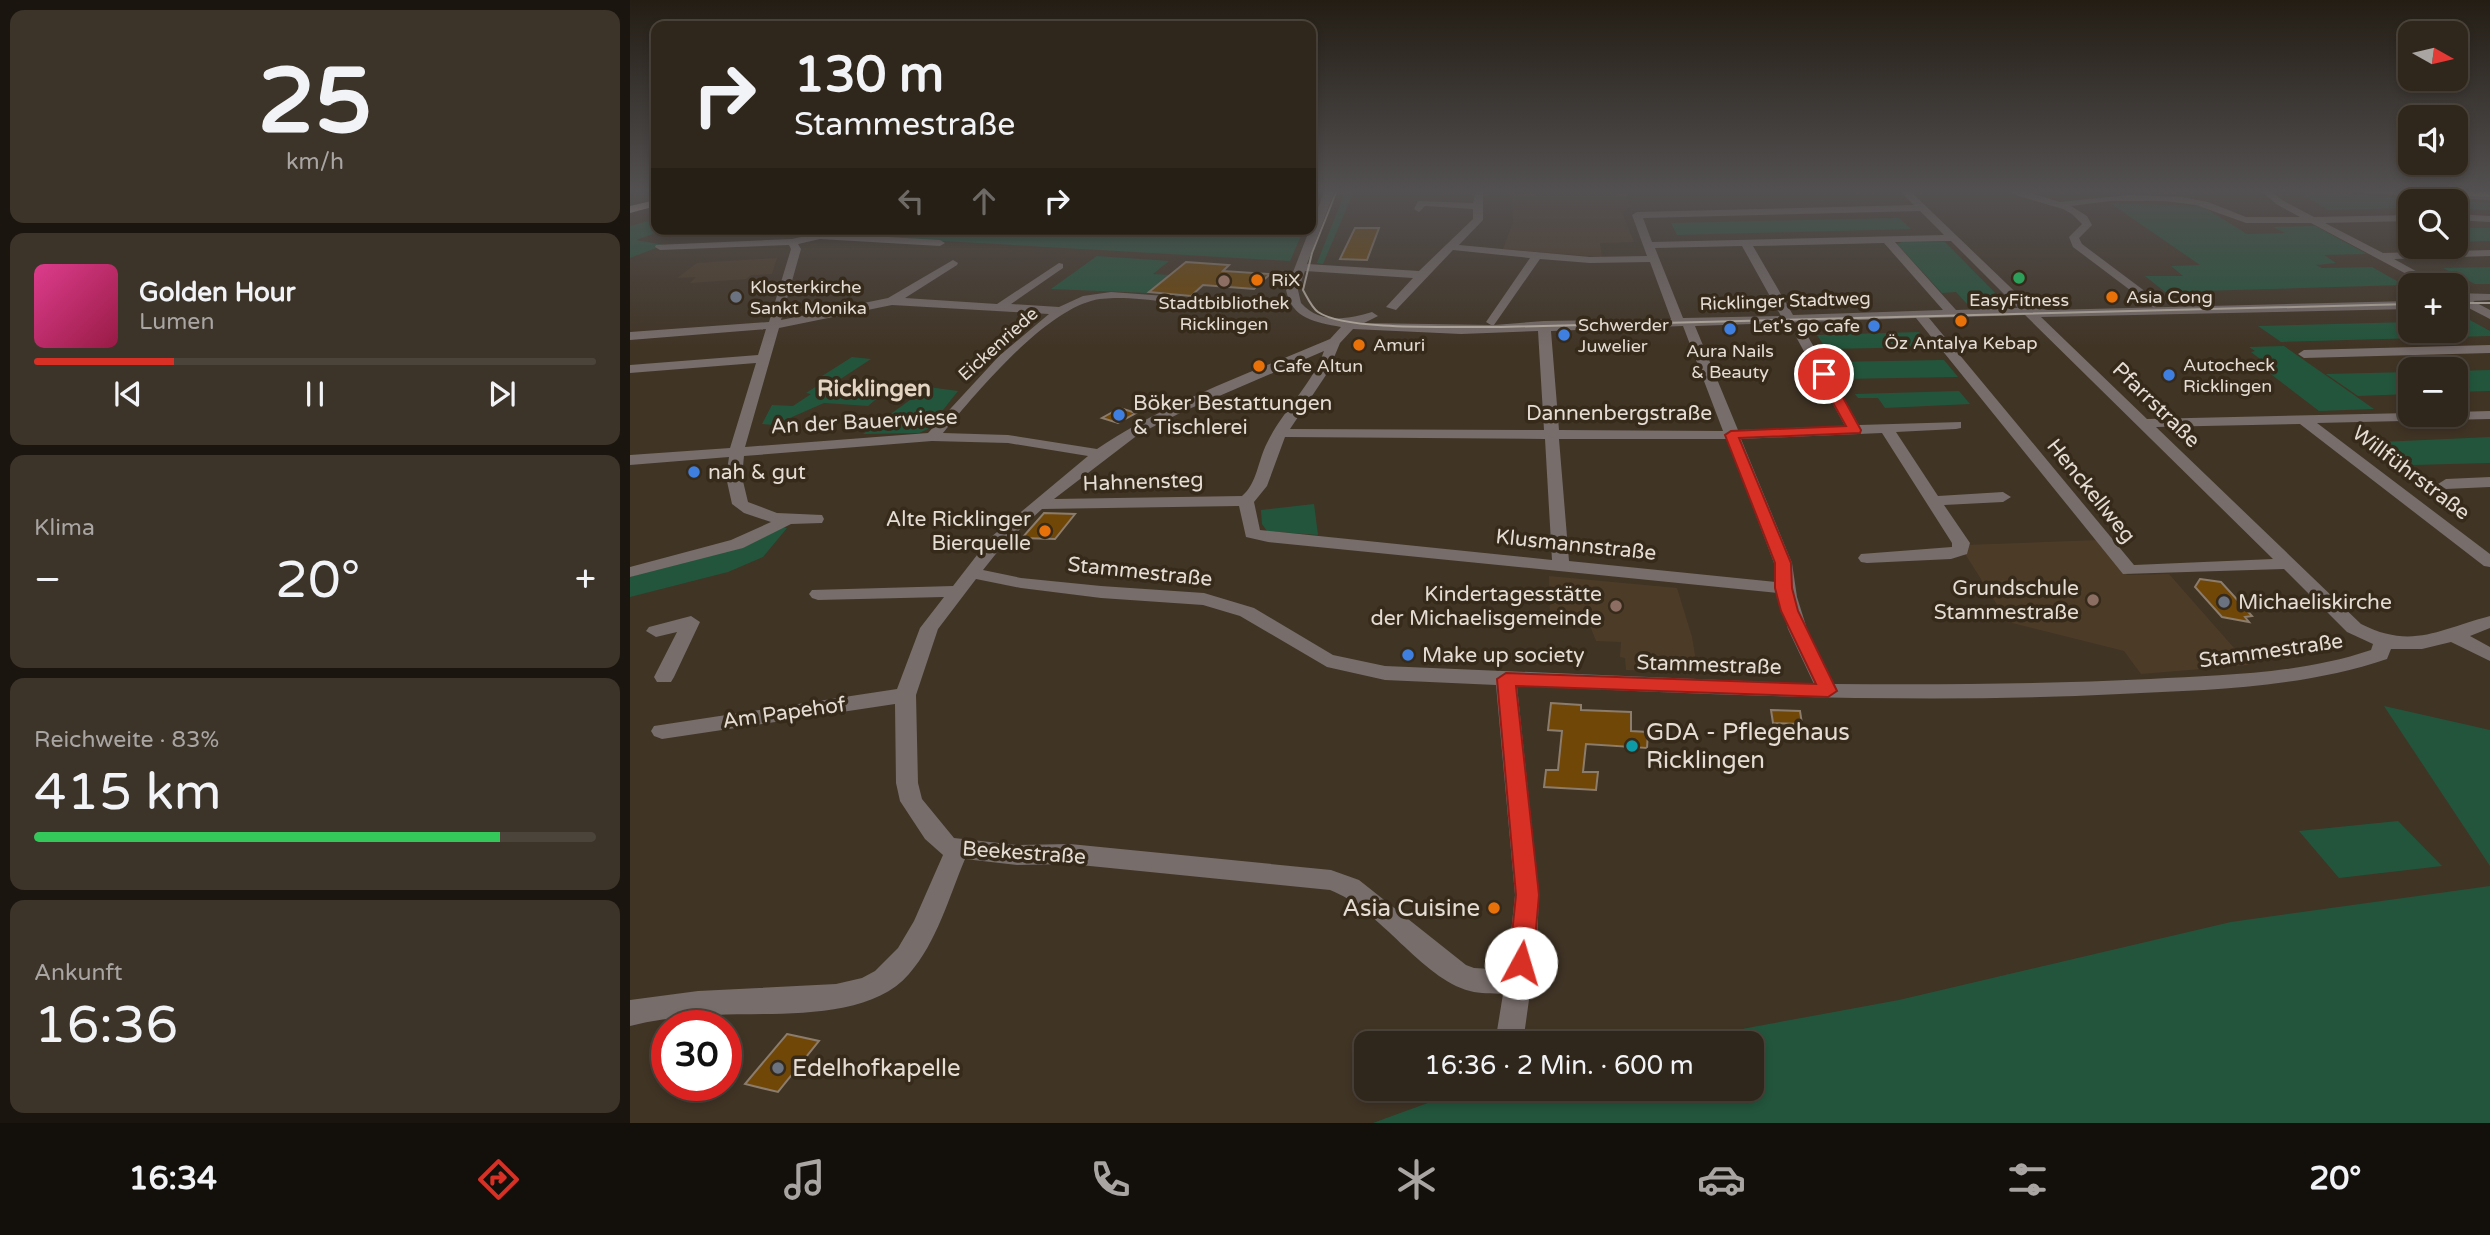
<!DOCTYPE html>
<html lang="de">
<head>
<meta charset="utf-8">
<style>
  body { margin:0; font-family:"Varela Round",sans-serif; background:#3c3329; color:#f1f3f6; height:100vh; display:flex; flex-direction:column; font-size:26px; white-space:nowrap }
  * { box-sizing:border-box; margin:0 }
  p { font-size:23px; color:#a8a5a3 }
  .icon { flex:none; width:38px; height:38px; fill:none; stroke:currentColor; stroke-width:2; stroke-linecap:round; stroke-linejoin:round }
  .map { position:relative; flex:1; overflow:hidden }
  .side { display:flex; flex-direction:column; gap:10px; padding:10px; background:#1a150f; width:630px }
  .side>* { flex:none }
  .guide { position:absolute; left:21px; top:21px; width:665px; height:214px; border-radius:14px; box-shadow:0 4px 10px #0003,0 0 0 2px #4b443b; background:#30271c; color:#f1f3f6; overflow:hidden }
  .needle { width:46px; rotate:98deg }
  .fabs { position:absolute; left:1768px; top:21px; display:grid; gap:14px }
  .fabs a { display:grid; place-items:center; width:70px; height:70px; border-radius:14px; background:#30271c; box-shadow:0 4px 10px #0003,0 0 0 2px #4b443b; font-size:35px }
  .speed { position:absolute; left:21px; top:1010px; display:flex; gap:14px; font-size:35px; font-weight:700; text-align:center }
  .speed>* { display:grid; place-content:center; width:91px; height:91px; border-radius:50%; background:#30271c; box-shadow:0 4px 10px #0003,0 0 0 2px #4b443b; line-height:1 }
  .speed .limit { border:10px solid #d22; background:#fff; color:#111 }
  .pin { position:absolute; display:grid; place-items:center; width:60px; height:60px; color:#fff; margin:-30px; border:4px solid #fff; border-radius:50%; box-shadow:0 2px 7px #0007 }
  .me { position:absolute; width:77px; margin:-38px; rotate:6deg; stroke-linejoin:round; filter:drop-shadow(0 0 5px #0008) }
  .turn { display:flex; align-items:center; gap:24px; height:147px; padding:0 28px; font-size:32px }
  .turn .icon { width:91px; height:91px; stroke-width:2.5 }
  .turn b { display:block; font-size:49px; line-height:60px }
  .lanes { display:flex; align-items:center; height:66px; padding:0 28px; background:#0003; justify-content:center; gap:35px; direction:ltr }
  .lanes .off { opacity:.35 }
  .big { font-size:52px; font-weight:600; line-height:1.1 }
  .side .tile { flex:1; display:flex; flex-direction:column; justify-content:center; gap:10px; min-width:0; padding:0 24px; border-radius:14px; background:#3c3329 }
  .side .dial { align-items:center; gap:0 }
  .dial b { font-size:91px; line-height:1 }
  .song { display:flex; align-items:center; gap:21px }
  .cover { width:84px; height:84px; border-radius:10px; background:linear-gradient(135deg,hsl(330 70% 55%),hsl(340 70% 35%)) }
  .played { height:7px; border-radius:4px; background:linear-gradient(90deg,#d93025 25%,#4b443b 25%) }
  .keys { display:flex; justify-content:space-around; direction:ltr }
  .heat { display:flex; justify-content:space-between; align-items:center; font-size:38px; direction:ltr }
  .charge { height:10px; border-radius:5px; background:linear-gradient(90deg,#34c759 83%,#4b443b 0) }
  .trip { position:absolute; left:724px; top:1031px; width:410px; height:70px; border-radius:14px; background:#30271c; box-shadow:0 4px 10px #0003,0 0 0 2px #4b443b; font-weight:600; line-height:70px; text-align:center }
  .menu { display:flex; height:112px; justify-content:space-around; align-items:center; background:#13100b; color:#a8a5a3 }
  .menu .icon { width:49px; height:49px }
  .menu .on { color:#d93025 }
  .menu b { font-size:32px; color:#f1f3f6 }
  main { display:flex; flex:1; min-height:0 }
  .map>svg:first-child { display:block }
  .built { fill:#4c3b27 }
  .green { fill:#23553c }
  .building { fill:#704707; stroke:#8b7c6c; stroke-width:2 }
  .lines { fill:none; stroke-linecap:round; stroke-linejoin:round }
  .minor { fill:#776d6a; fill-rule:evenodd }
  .major { fill:#b7a29c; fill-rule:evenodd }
  .highway { fill:#d0b7b0; fill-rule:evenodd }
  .tram { stroke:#b8afa3; stroke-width:2 }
  .route { fill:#d93025; stroke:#8d1f18; stroke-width:2 }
  .leisure-dot { fill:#2e9e5b; stroke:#362a1b; stroke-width:2.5 }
  .food-dot { fill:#e8710a; stroke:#362a1b; stroke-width:2.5 }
  .education-dot { fill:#8d6e63; stroke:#362a1b; stroke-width:2.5 }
  .worship-dot { fill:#6b7280; stroke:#362a1b; stroke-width:2.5 }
  .shop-dot { fill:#3f7fe0; stroke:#362a1b; stroke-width:2.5 }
  .culture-dot { fill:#0f9aa8; stroke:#362a1b; stroke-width:2.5 }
  .labels { text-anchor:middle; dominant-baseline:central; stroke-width:7; stroke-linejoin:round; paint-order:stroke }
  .far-poi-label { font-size:18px; fill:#e5ddd3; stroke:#362a1b; text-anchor:start }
  .far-street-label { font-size:18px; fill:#e5ddd3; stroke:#362a1b }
  .poi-label { font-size:21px; fill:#e5ddd3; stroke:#362a1b; text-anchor:start }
  .street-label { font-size:21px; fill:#e5ddd3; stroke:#362a1b }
  .far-district-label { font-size:23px; font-weight:bold; fill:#e4d4c2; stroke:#362a1b }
  .near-poi-label { font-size:24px; fill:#e5ddd3; stroke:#362a1b; text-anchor:start }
</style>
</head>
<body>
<main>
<section class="side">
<div class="tile dial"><b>25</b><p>km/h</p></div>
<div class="tile">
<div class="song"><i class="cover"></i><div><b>Golden Hour</b><p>Lumen</p></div></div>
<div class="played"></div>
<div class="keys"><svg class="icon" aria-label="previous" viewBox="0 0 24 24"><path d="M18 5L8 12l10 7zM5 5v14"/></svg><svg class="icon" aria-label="pause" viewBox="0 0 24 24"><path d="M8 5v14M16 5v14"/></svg><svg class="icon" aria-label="next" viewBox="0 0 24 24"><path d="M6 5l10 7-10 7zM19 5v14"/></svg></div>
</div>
<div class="tile"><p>Klima</p>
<div class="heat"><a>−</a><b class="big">20°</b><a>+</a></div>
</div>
<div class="tile"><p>Reichweite · 83%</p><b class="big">415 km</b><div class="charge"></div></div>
<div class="tile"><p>Ankunft</p><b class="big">16:36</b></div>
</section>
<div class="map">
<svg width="1860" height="1123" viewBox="0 0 1860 1123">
  <rect width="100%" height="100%" fill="#403425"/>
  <g class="built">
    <polygon points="994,190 1001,206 992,212 1004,242 970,243 972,257 873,249 883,222 882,191"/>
    <polygon points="147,258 142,274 121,275 116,279 60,283 66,277 47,278 67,263"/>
    <polygon points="1468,540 1497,575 1539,574 1619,665 1511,674 1494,651 1378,622 1332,549 1334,545"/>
    <polygon points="919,576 1047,588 1062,637 1068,673 996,670 995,658 990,657 991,642 966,641 960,626 920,625"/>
  </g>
  <g class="green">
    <polygon points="716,190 806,190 724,191 693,264 687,263"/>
    <polygon points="1695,193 1860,203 1860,210 1825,208 1825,201 1780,201 1780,208 1698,210 1672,194"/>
    <polygon points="1480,203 1572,206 1617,234 1655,233 1643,227 1685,226 1737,254 1694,255 1706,263 1686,265 1692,268 1742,267 1774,285 1535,292 1515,276 1553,276 1541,266 1570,265"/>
    <polygon points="1269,218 1281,229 1047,235 1041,223"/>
    <polygon points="26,219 26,229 37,229 6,240 34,245 0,258 0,226"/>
    <polygon points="1825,228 1860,228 1860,241 1825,242"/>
    <polygon points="164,229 674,229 660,261 191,234"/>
    <polygon points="1272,242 1315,242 1376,304 1339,306 1326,292 1312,293 1267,244"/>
    <polygon points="467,256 539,261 523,274 540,275 518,293 421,289"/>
    <polygon points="1860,267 1860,284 1845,284 1813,268"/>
    <polygon points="1825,319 1838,319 1860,331 1860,336 1651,342 1628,326 1780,322 1780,331 1825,331"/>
    <polygon points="1289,332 1301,347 1196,349 1187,335"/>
    <polygon points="1654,346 1744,409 1689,411 1638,372 1647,372 1621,352 1625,351 1619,347"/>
    <polygon points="222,357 241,359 209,380 189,378"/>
    <polygon points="1314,360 1328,377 1210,379 1201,362"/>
    <polygon points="1860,370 1860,391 1825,392 1825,371"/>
    <polygon points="1780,372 1780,394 1728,396 1696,374"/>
    <polygon points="190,380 263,385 238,406 194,403 144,425 132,424 142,405 163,406 181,394 176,393 190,384 186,383"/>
    <polygon points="298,387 328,391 298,429 289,433 233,434"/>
    <polygon points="1329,391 1340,404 1255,408 1248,398 1228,398 1225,394"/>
    <polygon points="1860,437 1860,463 1783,465 1751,442"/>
    <polygon points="684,504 688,535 637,531 632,524 631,510"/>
    <polygon points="150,527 157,528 133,557 98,572 0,597 0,577"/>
    <polygon points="1754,706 1860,730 1860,866"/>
    <polygon points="1768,821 1812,866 1709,878 1669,831"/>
    <polygon points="1860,886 1860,1123 743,1123 836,1089 1122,1088 1122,1043 1036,1043 1269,1000 1601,922"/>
  </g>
  <g class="building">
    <polygon points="725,228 749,228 737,260 710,259"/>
    <polygon points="556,262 599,265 593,271 640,274 624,289 573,285 561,296 519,292"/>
    <polygon points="490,408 506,413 488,423 472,418"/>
    <polygon points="414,513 445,514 425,539 392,538"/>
    <polygon points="1570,579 1591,582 1622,616 1615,617 1619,622 1592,617 1565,587"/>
    <polygon points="921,703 951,705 951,710 1001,712 1001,731 1018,732 1017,748 956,744 953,772 968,772 966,790 914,787 916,770 928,770 932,731 918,730"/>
    <polygon points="1141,710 1170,711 1172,724 1143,723"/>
    <polygon points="157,1034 189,1041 148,1092 115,1084"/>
  </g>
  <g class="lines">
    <g class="minor">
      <path d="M695,190H705L677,264L789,271L843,219V209L795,206L789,212L784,209L788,201L843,203L846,190L853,192V220L829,245L960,257L1017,256L1002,215L1007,212L1284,205L1269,190H1279L1402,308L1419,310L1780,301V309L1411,317L1517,419L1780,413L1825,415V412L1860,411V419L1687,423L1860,554V567L1854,566L1670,424L1526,427L1731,624C1782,650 1810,629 1860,616V628L1840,636L1860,647V661L1821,642L1792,649H1761L1757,659C1671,688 1580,690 1490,694C1289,704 1088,695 887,686L909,895L907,942L893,1043H865L873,994C862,993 850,994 840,991C792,979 750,909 700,890L440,864L387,865L335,859C319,897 307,942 279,974C238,1022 143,1012 85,1015C56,1016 28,1019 0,1026V1000L68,991L206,984L232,978L245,971L268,948L284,921L313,855L295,839L270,801L266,783L265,704L32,739L24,736L21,731L24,726L267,689L290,628L314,597L188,600L182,598L179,594L182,590L323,586L361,537L458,456L378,443L302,441L114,456L112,477L118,502L147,513L192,515L194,519L192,523L161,524L113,548L0,577V567L101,540L141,522L114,513L102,504L96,477L99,457L0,465V455L100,448L126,363L0,373V365L128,355L136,329L0,340V332L139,322L161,249L159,245L30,250L25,247L26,245L162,239L190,233L310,240L315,243L310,246L190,239L168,244L171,249L151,320L258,298L323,260L328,263L327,265L275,298L367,304L429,263L433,264V268L381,304L429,307L453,296L481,292L536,296L583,303V309L579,310C551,303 487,293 461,301C411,315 346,393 313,433L378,435L467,449C539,401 621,373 700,339L711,327C685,322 662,319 656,290ZM1290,211L1314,235L1022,242L1013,218ZM1321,241L1388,308L1326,310L1265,242ZM1254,243L1313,310L1163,315L1123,246ZM1112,246L1151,316L1053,318L1025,248ZM823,250L900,258L856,322L861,325L734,323L748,316L742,312C718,319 691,325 671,303L668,290L675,271L783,278L756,307L766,310ZM910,259L960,263L1020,262L1041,319L914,321L864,325ZM262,305L419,314L369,356L298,433L115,447L149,328ZM1395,315L1643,559L1504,565L1299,318ZM1286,318L1493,574L1654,569L1717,632L1743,644L1741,650C1670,674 1594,675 1520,679C1414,684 1310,685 1204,684L1177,629L1167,597L1162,563L1111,439L1252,433L1322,543V547L1231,554L1228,558L1231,562L1237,563L1321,559L1337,554L1340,543L1314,505L1373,502L1381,497L1373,492L1308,496L1266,432L1326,429L1331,428V422L1229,425L1177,335L1171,331L1165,335L1215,426L1108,430L1065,326ZM1053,326L1093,431L929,430L921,331ZM723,329L831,334L908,331L914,430L660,429L698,372L710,343ZM694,351C682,385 653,410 637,443C628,460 627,484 612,496L424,499L509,434L552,412ZM655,437L915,439L922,560L630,530L624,502L637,486ZM929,439H1097L1144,563L1146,582L939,561ZM609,506L616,537L638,542L1148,593L1158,629L1184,684L755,666L703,655L624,608L574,593L471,586L391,578L353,570L373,545L412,509ZM346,579L391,588L471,598L573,605L610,616L697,667L755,680L866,685L885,895L877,970L844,968L836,965L729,880L701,870L440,844L387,845L324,838L292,799L288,783L286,695L308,629Z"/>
      <polygon points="1378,190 1390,190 1430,202 1498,195 1552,197 1578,202 1616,217 1670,217 1646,204 1630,190 1640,190 1652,200 1684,217 1780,215 1780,221 1695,223 1753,253 1860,250 1860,256 1764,259 1811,285 1797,285 1681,223 1616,223 1566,205 1535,201 1480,201 1441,206 1457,216 1462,225 1449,238 1452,244 1528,301 1530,304 1524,308 1443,247 1439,237 1452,224 1442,214 1433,209 1388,196"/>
      <polygon points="1731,190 1860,194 1860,200 1736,193"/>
      <polygon points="1825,214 1860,216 1860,222 1825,220"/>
      <polygon points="1825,293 1860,294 1860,300 1843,301 1860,310 1860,319 1825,301"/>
      <polygon points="1860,345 1860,353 1674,358 1668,354 1674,350"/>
      <polygon points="1860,477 1860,487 1816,489 1808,484 1816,479"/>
      <polygon points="61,616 70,622 44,677 41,682 27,682 24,677 47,632 26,637 16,631 19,627"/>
    </g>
    <polygon class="major" points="1784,190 1860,191 1860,197 1789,193"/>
    <polygon class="highway" points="26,200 26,206 0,213 0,206"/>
    <g class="tram">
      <path d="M707,190L682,253L673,290C677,297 682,308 688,312C717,332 832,326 871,327L1780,304"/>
      <polyline points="1825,303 1860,303"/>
    </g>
  </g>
  <linearGradient id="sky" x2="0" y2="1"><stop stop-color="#231d14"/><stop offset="0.55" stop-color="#535051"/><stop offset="1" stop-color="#535051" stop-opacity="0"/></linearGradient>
  <rect width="1860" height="347" fill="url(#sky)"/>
  <polygon class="route" points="1194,371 1200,374 1231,430 1230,433 1109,438 1161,563 1162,588 1168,611 1207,691 1198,697 886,686 909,895 903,963 900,970 891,973 883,970 879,963 886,895 867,679 876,673 1186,684 1151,611 1145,588 1145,563 1095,435 1101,431 1216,426 1187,374"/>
  <circle class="leisure-dot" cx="1389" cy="278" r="7"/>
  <g class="food-dot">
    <circle cx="627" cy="280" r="7"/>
    <circle cx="1482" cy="297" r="7"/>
    <circle cx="1331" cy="321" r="7"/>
    <circle cx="729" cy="345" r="7"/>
    <circle cx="629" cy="366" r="7"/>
    <circle cx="415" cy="531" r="7"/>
    <circle cx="864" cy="908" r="7"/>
  </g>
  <g class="education-dot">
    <circle cx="594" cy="281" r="7"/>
    <circle cx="1463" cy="600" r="7"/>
    <circle cx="986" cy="606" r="7"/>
  </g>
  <g class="worship-dot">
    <circle cx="106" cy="297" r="7"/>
    <circle cx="1594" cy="602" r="7"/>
    <circle cx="148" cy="1068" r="7"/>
  </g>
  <g class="shop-dot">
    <circle cx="1244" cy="326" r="7"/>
    <circle cx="1100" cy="329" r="7"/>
    <circle cx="934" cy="335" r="7"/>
    <circle cx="1539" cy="375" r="7"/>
    <circle cx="489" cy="415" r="7"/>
    <circle cx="64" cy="472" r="7"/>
    <circle cx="778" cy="655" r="7"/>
  </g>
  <circle class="culture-dot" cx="1002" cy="746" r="7"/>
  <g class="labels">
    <g class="far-poi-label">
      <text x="641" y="280">RiX</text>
      <text x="120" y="287">Klosterkirche<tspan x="120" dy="21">Sankt Monika</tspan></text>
      <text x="1496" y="297">Asia Cong</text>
      <text x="1389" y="300" text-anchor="middle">EasyFitness</text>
      <text x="594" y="303" text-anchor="middle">Stadtbibliothek<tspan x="594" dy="21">Ricklingen</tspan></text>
      <text x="948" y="325">Schwerder<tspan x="948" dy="21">Juwelier</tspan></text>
      <text x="1230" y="326" text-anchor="end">Let's go cafe</text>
      <text x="1331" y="343" text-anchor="middle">Öz Antalya Kebap</text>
      <text x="743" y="345">Amuri</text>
      <text x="1100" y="351" text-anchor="middle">Aura Nails<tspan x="1100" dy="21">&amp; Beauty</tspan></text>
      <text x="1553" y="365">Autocheck<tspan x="1553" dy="21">Ricklingen</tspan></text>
      <text x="643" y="366">Cafe Altun</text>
    </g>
    <g class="far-street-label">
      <text transform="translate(1155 301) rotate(-2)">Ricklinger Stadtweg</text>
      <text transform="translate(368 344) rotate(-42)">Eickenriede</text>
    </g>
    <g class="poi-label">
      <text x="503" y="403">Böker Bestattungen<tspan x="503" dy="24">&amp; Tischlerei</tspan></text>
      <text x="78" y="472">nah &amp; gut</text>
      <text x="401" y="519" text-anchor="end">Alte Ricklinger<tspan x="401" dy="24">Bierquelle</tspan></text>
      <text x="1449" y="588" text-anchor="end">Grundschule<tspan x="1449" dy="24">Stammestraße</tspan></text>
      <text x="972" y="594" text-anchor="end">Kindertagesstätte<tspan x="972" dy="24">der Michaelisgemeinde</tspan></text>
      <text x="1608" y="602">Michaeliskirche</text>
      <text x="792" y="655">Make up society</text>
    </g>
    <g class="street-label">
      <text transform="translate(1526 405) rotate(44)">Pfarrstraße</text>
      <text x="989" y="413">Dannenbergstraße</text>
      <text transform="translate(234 422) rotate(-3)">An der Bauerwiese</text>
      <text transform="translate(1781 473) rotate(37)">Willführstraße</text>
      <text transform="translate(513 482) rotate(-2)">Hahnensteg</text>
      <text transform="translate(1461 491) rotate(51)">Henckellweg</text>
      <text transform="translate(946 545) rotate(6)">Klusmannstraße</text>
      <text transform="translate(510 572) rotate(6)">Stammestraße</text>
      <text transform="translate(1641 651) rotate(-8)">Stammestraße</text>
      <text transform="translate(1079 665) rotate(2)">Stammestraße</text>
      <text transform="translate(154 713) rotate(-8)">Am Papehof</text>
      <text transform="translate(394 853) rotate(4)">Beekestraße</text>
    </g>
    <g class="far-district-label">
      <text x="244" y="389">Ricklingen</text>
    </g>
    <g class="near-poi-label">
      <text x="1016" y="732">GDA - Pflegehaus<tspan x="1016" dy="28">Ricklingen</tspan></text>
      <text x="850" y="908" text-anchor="end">Asia Cuisine</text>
      <text x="162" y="1068">Edelhofkapelle</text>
    </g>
  </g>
</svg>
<div class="fabs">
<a><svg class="needle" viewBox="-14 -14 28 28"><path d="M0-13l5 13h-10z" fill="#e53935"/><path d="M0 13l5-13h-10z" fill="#a8a5a3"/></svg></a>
<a><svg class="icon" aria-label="sound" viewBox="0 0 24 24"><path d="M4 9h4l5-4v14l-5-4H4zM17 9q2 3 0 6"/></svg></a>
<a><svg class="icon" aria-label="search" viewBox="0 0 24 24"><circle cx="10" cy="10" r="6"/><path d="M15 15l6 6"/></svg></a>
<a>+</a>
<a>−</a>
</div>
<div class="speed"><div class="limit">30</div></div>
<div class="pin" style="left:1194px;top:374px;background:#d93025"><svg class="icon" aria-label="arrive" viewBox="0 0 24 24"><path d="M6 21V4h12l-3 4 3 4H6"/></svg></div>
<svg class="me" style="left:891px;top:963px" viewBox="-20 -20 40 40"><circle r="19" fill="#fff"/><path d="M0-13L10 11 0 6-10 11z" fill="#d93025"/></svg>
<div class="trip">16:36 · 2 Min. · 600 m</div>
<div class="guide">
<div class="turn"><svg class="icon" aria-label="right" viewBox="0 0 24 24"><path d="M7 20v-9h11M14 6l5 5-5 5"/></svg><div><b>130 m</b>Stammestraße</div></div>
<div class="lanes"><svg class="icon off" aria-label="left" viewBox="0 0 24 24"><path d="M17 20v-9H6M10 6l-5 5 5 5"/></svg><svg class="icon off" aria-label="ahead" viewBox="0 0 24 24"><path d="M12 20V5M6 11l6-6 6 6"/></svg><svg class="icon" aria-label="right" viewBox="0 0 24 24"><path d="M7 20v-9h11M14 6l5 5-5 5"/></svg></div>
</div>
</div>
</main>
<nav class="menu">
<b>16:34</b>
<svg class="icon on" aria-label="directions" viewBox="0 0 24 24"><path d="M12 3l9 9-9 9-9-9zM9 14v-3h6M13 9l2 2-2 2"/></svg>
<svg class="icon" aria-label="music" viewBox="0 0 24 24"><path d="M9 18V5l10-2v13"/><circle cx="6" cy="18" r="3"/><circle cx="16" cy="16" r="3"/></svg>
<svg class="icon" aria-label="phone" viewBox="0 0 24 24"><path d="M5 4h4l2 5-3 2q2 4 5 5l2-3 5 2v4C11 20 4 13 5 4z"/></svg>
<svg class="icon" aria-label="climate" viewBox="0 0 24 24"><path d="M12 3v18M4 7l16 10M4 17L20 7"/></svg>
<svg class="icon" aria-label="car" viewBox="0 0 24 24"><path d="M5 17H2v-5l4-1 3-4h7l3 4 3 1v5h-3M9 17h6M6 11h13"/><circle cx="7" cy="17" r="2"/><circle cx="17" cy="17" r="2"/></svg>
<svg class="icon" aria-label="filters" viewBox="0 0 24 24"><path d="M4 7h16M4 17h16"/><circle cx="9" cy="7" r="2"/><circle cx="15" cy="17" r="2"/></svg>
<b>20°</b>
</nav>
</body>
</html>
